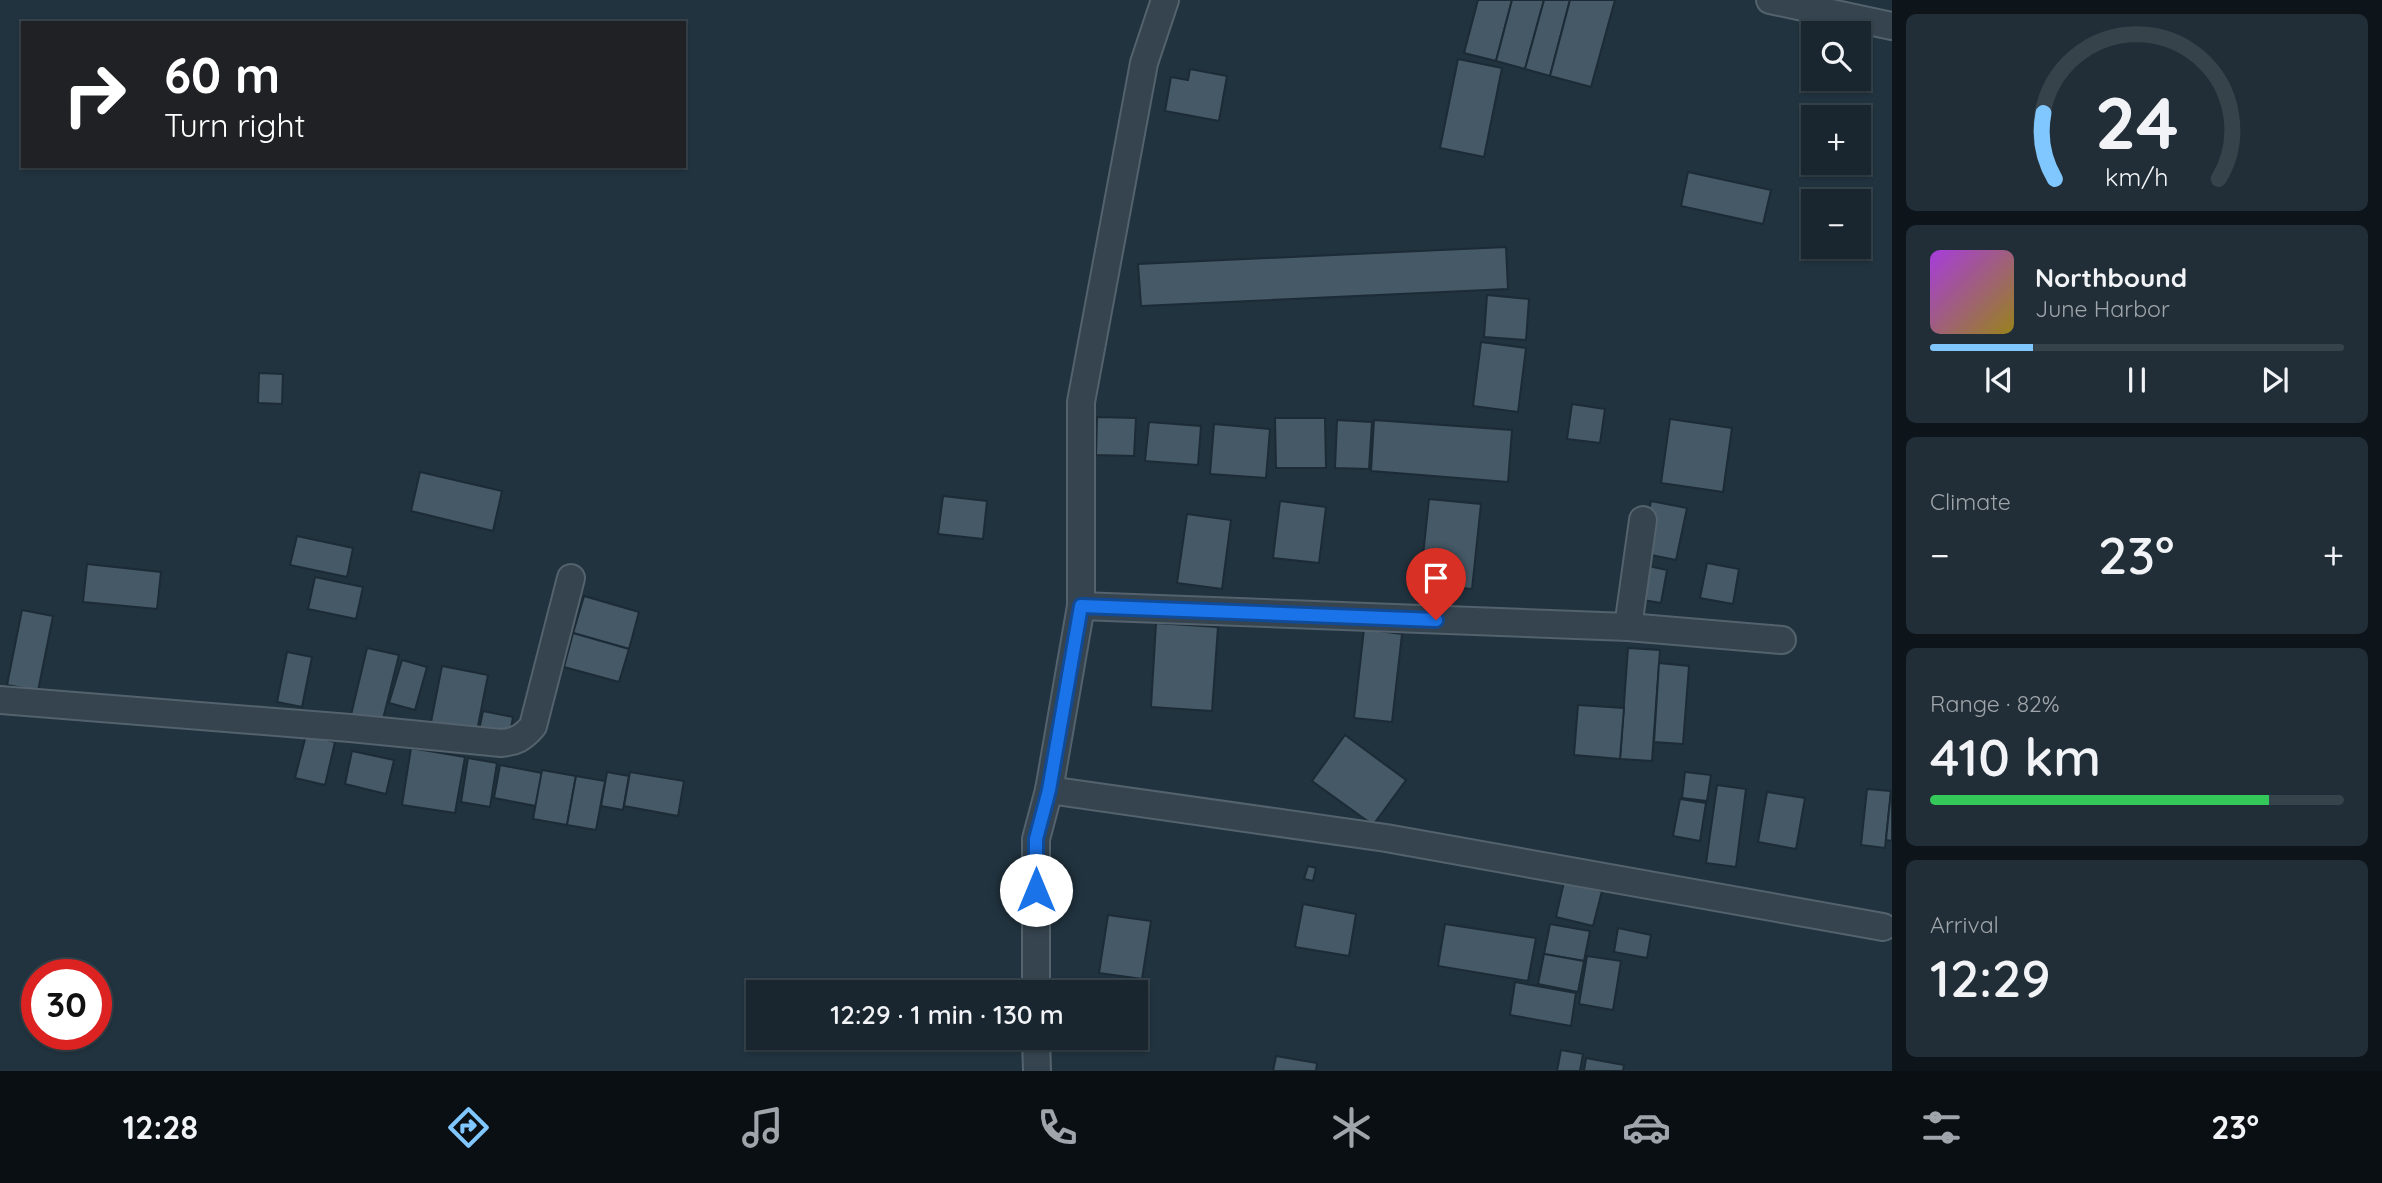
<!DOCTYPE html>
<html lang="en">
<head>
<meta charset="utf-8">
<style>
  body { margin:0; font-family:Quicksand,sans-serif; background:#222e37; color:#f1f3f6; height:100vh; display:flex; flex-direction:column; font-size:26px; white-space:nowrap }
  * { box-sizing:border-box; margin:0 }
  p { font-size:23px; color:#9fa5aa }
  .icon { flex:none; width:38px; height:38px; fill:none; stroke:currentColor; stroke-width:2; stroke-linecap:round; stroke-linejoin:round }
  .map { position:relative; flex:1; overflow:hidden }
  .drawer { display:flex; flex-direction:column; gap:14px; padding:14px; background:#0e151a; width:490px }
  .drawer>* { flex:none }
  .top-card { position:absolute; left:21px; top:21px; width:665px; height:147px; border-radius:0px; box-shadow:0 2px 5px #0004,0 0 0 2px #37434b; background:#202124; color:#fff; overflow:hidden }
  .buttons { position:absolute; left:1801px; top:21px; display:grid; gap:14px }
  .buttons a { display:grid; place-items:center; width:70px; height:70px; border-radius:0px; background:#19262f; box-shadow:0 2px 5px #0004,0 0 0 2px #37434b; font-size:35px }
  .speed { position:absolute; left:21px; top:959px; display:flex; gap:14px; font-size:35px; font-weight:700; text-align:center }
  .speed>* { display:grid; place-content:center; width:91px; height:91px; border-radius:50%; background:#19262f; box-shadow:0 2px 5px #0004,0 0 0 2px #37434b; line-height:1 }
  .speed .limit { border:10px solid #d22; background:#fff; color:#111 }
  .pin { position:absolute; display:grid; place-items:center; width:60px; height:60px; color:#fff; margin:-72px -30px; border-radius:50% 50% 50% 0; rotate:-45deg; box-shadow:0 0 7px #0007 }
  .pin .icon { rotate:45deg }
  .me { position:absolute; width:77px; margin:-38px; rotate:0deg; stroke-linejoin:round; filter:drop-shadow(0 0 5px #0008) }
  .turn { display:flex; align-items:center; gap:24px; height:147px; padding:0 28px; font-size:32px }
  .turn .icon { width:91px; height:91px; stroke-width:2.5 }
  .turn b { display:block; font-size:49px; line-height:60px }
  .big { font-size:52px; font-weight:600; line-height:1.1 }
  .drawer .widget { flex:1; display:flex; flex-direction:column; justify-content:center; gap:10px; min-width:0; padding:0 24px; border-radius:10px; background:#222e37 }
  .drawer .dial { align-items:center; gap:0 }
  .dial svg { height:182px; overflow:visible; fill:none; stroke:#37434b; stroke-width:7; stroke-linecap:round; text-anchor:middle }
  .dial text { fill:#f1f3f6; stroke:none }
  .song { display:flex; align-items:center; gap:21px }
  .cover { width:84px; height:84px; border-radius:10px; background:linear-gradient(135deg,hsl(280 70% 55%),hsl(50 70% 35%)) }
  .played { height:7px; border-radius:4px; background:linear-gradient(90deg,#81c7ff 25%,#37434b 25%) }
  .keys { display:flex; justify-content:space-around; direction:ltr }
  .heat { display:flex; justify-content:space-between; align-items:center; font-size:38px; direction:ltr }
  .charge { height:10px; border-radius:5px; background:linear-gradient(90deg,#34c759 82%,#37434b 0) }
  .trip { position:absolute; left:746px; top:980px; width:402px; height:70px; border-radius:0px; background:#19262f; box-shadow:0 2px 5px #0004,0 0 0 2px #37434b; font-weight:600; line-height:70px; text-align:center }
  .tab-bar { display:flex; height:112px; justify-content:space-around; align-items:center; background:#0a0f13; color:#9fa5aa }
  .tab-bar .icon { width:49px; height:49px }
  .tab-bar .active { color:#81c7ff }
  .tab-bar b { font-size:32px; color:#f1f3f6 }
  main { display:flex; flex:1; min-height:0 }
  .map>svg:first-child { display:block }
  .building { fill:#455966; stroke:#1c2b36; stroke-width:2 }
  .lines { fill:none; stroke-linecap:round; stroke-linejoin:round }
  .street-casing { stroke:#53626d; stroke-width:30 }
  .street { stroke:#35444f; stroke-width:26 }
  .route-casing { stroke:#114b97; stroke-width:18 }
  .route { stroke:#1a73e8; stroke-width:12 }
</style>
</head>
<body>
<main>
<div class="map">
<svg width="1892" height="1071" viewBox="0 0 1892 1071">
  <rect width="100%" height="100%" fill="#21333f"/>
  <g class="building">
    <polygon points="1478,0 1512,0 1496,61 1464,53"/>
    <polygon points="1512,0 1544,0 1525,69 1496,61"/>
    <polygon points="1544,0 1570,0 1550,76 1525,69"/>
    <polygon points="1570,0 1615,0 1591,87 1550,76"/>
    <polygon points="1458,59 1502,68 1484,157 1440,148"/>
    <polygon points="1190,69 1227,76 1219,121 1165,111 1171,77 1188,80"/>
    <polygon points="1688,172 1771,190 1763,224 1681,206"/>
    <polygon points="1506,247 1508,289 1141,306 1138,264"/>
    <polygon points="1487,295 1529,299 1526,340 1484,337"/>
    <polygon points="1481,342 1526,348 1518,412 1473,406"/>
    <polygon points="259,373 283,374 282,404 258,403"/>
    <polygon points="1572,404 1605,409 1600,443 1567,439"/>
    <polygon points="1097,417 1136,418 1134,456 1096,455"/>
    <polygon points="1275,418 1325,418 1326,468 1276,468"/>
    <polygon points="1670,419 1732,428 1723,492 1661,483"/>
    <polygon points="1337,420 1372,422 1369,469 1335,468"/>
    <polygon points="1374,420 1512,430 1508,482 1371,471"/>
    <polygon points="1149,422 1201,426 1198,465 1145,461"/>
    <polygon points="1214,424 1270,429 1266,478 1210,474"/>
    <polygon points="420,472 502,491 493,531 411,511"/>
    <polygon points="943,496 987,501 983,539 938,534"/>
    <polygon points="1429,499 1481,504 1472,589 1420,584"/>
    <polygon points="1280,501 1326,507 1319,563 1273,558"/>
    <polygon points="1651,501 1687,508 1676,560 1641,553"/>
    <polygon points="1187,514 1231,520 1222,589 1177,583"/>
    <polygon points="297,536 353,548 347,577 290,565"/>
    <polygon points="1707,563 1739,569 1733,604 1700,598"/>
    <polygon points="87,564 161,572 157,609 83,602"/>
    <polygon points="1644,565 1667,570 1661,603 1637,599"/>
    <polygon points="315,577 363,587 356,619 308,609"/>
    <polygon points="584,596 639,612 629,649 573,633"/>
    <polygon points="22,610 53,616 38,691 7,685"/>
    <polygon points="1156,623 1218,627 1212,711 1151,707"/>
    <polygon points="1364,629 1402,634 1392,722 1354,718"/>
    <polygon points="573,633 629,649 619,682 564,667"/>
    <polygon points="367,648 399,655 382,723 351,715"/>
    <polygon points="1628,648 1660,650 1652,761 1620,759"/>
    <polygon points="287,652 312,657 302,707 277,702"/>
    <polygon points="402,660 427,667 415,710 389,703"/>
    <polygon points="1659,663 1689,666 1683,744 1654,742"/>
    <polygon points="442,666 488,675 476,736 430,727"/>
    <polygon points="1578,705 1624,708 1620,759 1574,755"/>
    <polygon points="483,711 513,717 509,741 478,735"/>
    <polygon points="306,735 335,742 325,785 295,778"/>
    <polygon points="1345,735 1406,780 1373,825 1312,781"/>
    <polygon points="411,748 465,757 455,813 402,805"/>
    <polygon points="352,751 394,760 386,794 345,784"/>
    <polygon points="468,758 497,763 490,807 461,802"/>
    <polygon points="500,765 542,773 536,806 494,798"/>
    <polygon points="542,770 576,776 567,825 533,819"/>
    <polygon points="607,772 629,776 623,810 601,806"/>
    <polygon points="630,772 684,781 678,816 624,806"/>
    <polygon points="1685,772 1711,775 1707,801 1682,798"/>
    <polygon points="576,776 605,781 596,830 567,825"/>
    <polygon points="1717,785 1746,789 1736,867 1706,863"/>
    <polygon points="1867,789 1891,791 1885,848 1861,845"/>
    <polygon points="1891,791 1892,791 1892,841 1886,840"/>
    <polygon points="1767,792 1805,798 1796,849 1758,842"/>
    <polygon points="1680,799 1706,803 1700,841 1673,836"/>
    <polygon points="1308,866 1316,868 1313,881 1304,879"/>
    <polygon points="1564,882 1602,891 1593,926 1556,917"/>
    <polygon points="1303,904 1356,914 1349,956 1295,947"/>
    <polygon points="1108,915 1151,921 1142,979 1099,973"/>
    <polygon points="1445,924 1536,938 1528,981 1438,966"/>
    <polygon points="1550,924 1590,931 1584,961 1544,954"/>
    <polygon points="1618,928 1651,935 1647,958 1614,952"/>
    <polygon points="1544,954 1584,961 1578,992 1538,984"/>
    <polygon points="1587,956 1621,961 1613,1010 1579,1004"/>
    <polygon points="1515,982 1576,993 1571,1026 1510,1015"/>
    <polygon points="1068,1038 1134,1038 1132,1051 1067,1041"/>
    <polygon points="1561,1050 1583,1054 1580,1071 1557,1071"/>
    <polygon points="1276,1056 1317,1063 1316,1071 1273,1071"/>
    <polygon points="1586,1058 1624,1065 1623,1071 1584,1071"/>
  </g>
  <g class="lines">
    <defs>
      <g id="street">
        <polyline points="1770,0 1892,26"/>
        <polyline points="1081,606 1628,627 1782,640"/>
        <polyline points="1628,627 1643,520"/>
        <path d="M0,700L350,728L501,743C515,742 523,738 533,726L571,578"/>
        <polyline points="1049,790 1386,838 1883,927"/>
        <polyline points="1036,992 1036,839 1049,790 1081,606 1081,402 1144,63 1165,0"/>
        <polyline points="1036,1038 1037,1071"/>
      </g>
    </defs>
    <use href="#street" class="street-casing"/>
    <use href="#street" class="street"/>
  </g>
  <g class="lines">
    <defs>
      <polyline id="route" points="1036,890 1036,839 1049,790 1081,606 1436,620"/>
    </defs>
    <use href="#route" class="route-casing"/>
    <use href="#route" class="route"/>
  </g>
</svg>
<div class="buttons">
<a><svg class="icon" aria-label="search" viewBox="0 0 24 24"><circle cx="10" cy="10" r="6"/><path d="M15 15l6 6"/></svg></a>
<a>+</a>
<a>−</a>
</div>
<div class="speed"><div class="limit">30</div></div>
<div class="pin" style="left:1436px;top:620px;background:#d93025"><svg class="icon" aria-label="arrive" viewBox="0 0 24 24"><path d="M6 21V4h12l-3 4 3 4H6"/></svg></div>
<svg class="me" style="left:1036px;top:890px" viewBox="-20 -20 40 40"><circle r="19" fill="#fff"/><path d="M0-13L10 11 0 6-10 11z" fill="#1a73e8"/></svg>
<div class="trip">12:29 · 1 min · 130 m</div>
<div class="top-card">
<div class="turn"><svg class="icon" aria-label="right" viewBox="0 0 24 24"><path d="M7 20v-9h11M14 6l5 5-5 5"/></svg><div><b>60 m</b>Turn right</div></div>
</div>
</div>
<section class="drawer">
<div class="widget dial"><svg viewBox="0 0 100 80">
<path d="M14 69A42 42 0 1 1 86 69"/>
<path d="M14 69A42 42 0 0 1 9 40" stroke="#81c7ff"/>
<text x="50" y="56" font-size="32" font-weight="700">24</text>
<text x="50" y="72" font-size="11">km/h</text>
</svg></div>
<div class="widget">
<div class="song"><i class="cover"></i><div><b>Northbound</b><p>June Harbor</p></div></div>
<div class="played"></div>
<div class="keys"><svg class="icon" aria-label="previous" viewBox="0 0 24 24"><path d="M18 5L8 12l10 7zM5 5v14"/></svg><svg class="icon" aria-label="pause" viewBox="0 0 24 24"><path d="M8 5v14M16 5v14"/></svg><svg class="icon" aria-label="next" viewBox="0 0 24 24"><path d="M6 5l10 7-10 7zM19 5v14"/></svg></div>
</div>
<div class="widget"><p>Climate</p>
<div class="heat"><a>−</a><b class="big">23°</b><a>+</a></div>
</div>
<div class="widget"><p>Range · 82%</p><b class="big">410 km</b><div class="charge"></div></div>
<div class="widget"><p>Arrival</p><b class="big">12:29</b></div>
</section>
</main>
<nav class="tab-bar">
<b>12:28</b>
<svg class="icon active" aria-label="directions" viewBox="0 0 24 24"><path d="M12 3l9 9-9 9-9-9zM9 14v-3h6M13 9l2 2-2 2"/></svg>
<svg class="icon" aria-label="music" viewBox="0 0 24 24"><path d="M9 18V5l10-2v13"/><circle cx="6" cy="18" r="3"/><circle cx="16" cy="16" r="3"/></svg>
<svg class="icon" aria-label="phone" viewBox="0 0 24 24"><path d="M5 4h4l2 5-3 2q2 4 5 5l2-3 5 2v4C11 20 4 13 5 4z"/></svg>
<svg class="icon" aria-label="climate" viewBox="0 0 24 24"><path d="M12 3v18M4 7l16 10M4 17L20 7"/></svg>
<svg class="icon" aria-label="car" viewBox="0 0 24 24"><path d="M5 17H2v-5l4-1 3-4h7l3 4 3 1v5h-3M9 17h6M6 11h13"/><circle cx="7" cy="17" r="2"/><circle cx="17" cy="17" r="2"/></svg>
<svg class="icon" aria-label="filters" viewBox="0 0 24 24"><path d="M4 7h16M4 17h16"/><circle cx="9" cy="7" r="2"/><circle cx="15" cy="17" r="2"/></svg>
<b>23°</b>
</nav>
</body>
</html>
